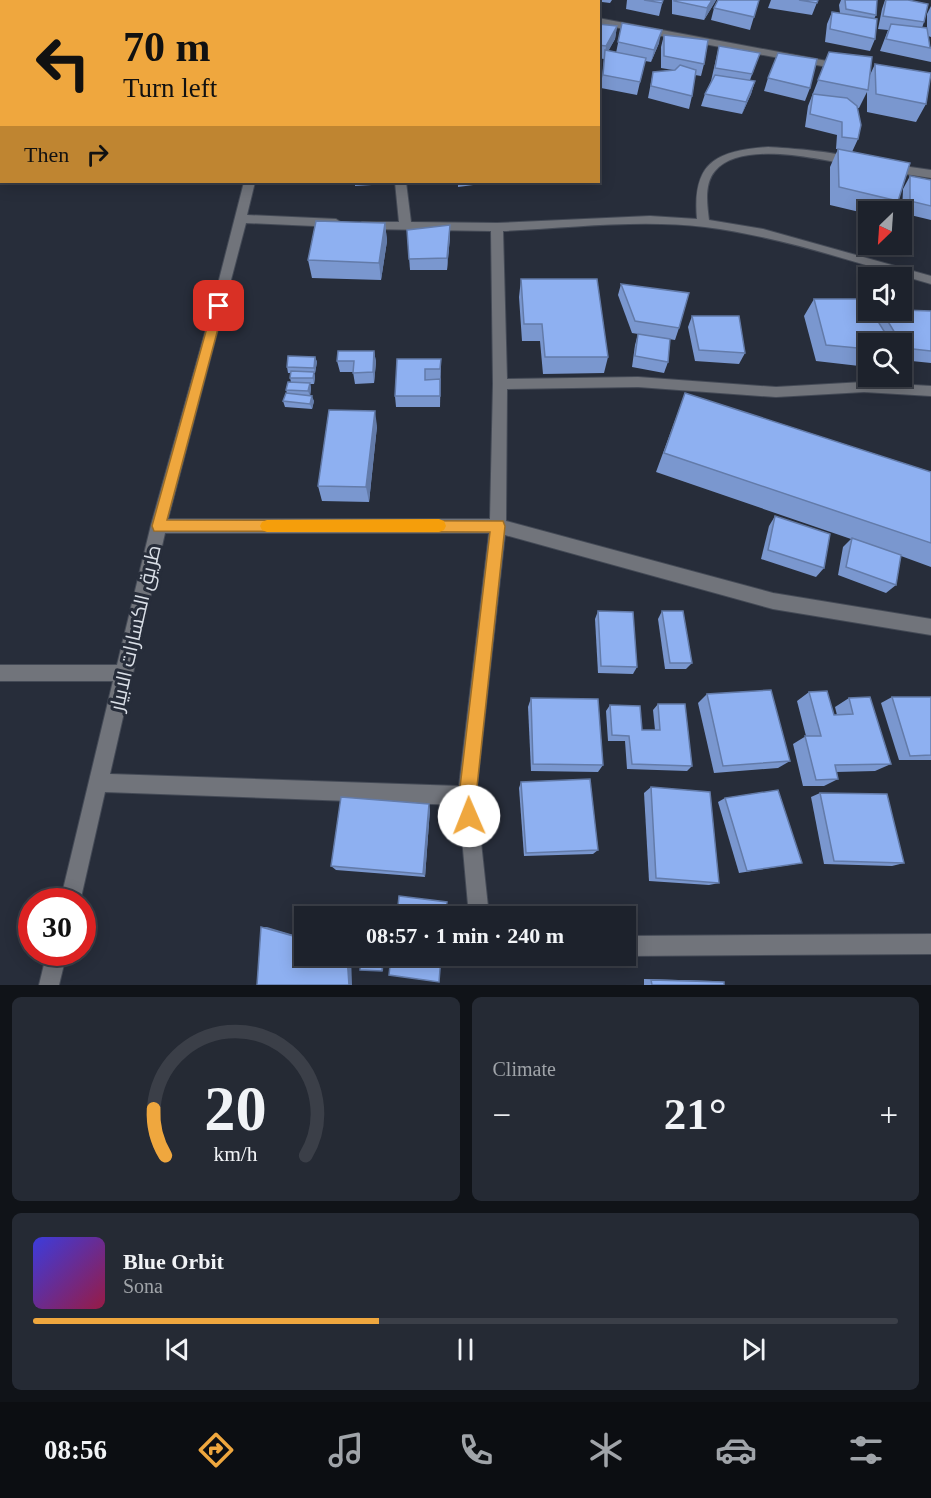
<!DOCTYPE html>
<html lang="en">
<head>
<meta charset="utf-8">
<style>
  body { margin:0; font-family:"Times New Roman",Cairo,serif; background:#252a34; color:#f1f3f6; height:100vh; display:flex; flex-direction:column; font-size:22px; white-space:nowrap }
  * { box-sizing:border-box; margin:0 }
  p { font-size:20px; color:#a0a4a9 }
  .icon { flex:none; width:33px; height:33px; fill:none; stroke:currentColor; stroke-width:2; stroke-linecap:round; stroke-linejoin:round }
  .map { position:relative; height:985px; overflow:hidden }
  .details { display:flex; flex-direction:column; gap:12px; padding:12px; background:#101318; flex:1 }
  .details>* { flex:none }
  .guide { position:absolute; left:0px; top:0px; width:600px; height:183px; box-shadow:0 3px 15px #0003,0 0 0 2px #3b3f48; background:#efa73e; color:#111; overflow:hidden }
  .needle { width:39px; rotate:205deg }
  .controls { position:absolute; left:858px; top:201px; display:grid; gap:12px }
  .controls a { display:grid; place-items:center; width:54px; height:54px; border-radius:0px; background:#1d222c; box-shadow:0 3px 15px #0003,0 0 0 2px #3b3f48; font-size:30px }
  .speed { position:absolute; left:18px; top:888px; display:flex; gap:12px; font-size:30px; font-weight:700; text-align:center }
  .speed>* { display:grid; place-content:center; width:78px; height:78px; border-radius:50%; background:#1d222c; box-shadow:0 3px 15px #0003,0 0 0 2px #3b3f48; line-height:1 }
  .speed .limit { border:9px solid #d22; background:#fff; color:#111 }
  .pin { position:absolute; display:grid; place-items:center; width:51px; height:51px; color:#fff; margin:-26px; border-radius:12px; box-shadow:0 3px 9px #0006 }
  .me { position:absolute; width:66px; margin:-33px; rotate:359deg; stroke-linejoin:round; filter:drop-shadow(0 0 4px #0008) }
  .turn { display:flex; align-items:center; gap:21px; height:126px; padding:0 24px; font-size:27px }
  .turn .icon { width:78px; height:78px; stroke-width:2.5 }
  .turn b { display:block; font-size:42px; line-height:51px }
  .then { display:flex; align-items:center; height:57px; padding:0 24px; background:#0003; gap:12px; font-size:22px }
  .big { font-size:45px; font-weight:700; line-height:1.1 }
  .details .widget { flex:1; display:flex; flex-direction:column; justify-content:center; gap:9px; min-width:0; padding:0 21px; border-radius:9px; background:#252a34 }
  .details .dial { align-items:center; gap:0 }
  .dial svg { height:156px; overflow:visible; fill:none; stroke:#3b3f48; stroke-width:7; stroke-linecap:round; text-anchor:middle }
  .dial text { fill:#f1f3f6; stroke:none }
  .song { display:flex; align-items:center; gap:18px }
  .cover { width:72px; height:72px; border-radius:9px; background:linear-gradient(135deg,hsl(240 70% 55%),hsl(340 70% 35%)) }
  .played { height:6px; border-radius:3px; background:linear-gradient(90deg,#efa73e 40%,#3b3f48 40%) }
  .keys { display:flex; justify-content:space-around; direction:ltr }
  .heat { display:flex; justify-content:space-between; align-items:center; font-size:33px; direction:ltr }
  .details .tiles { flex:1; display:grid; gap:12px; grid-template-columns:1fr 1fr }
  .widget:last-child { grid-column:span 2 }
  .trip { position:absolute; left:294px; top:906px; width:342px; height:60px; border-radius:0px; background:#1d222c; box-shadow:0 3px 15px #0003,0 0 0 2px #3b3f48; font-weight:700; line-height:60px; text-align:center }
  .menu { display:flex; height:96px; justify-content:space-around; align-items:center; background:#0c0e12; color:#a0a4a9 }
  .menu .icon { width:42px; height:42px }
  .menu .selected { color:#efa73e }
  .menu b { font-size:27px; color:#f1f3f6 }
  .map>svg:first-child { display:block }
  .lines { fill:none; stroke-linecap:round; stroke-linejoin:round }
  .minor-casing { stroke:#444a56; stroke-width:2 }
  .minor { fill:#71747b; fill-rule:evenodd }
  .wall { fill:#7a97cf }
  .shaded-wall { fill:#637ba9 }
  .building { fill:#8eb0f1; stroke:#637ba9; stroke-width:1.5 }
  .route { fill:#efa73e; stroke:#9b6d28; stroke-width:1.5 }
  .slow { fill:#f59e0b }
  .labels { text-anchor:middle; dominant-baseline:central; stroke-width:6; stroke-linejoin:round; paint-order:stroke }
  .street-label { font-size:20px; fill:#dbe0e8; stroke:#272d3a }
</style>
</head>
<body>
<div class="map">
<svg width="931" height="985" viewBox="0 0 931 985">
  <rect width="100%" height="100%" fill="#272d3a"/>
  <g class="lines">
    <defs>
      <g id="minor">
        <rect x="270" y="0" width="10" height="2"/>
        <polygon points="402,0 414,0 401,2"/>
        <polygon points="484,0 499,0 500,2 485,2"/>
        <polygon points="598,18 843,64 848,67 843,70 598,24"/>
        <path d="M768,147C786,148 848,152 860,162L854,166C820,159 741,140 715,171C704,184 707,204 709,220L763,229L931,276V284C856,263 782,237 705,227C639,219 569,228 503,231L507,379L638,377L776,387L864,382L931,386V396L864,392L776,397L638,387L507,389L506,521L773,593L931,619V635L773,609L505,535L476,796L489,916H469L459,805L105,792L80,902H60L113,681H0V665H117L151,525L211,311L244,182H255L247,215L336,219L342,223L336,227L246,223L168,519H490L493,384L491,231L366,229L360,225L362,222H399L395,182H406L411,222L497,223L650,216L697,219C692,162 716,151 768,147ZM165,533H489L459,786L110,774Z"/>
        <polygon points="889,164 931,170 931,178 885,171 883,168"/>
        <polygon points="931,934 931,954 626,956 624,956 626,936"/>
        <polygon points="47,952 67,952 59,985 39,985"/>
      </g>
    </defs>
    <use href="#minor" class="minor-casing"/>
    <use href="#minor" class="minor"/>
  </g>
  <g class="wall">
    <polygon points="586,0 612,0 610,3"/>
    <polygon points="627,0 663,0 659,16 626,9"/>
    <polygon points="672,0 716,0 704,20 672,14"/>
    <polygon points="759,0 750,30 711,20 714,8"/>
    <polygon points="771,0 818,0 812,15 768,8"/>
    <polygon points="841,0 877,0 876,15 874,19 875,39 870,51 825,42 827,24 832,12 840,13 839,5"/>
    <polygon points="885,0 908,0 924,22 922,28 927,28 927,14 931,6 931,37 928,36 930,48 931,46 931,62 880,51 888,30 878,29 882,9"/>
    <polygon points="622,23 659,43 651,62 645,61 637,95 601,88 604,59 598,58 598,24 617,26 615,39 608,51 616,53"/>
    <polygon points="664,35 704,64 701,76 695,75 692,96 689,109 648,98 653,72 673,70 661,68 661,47"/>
    <polygon points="719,46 760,53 750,80 755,81 751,94 742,114 701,106 705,94 711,81"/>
    <polygon points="829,52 870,75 875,64 926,104 916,122 867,112 867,92 859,108 858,108 858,139 852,152 898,201 892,212 868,212 868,214 830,205 830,167 838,149 836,149 837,135 805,127 808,106"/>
    <polygon points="768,78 810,88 805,101 764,91"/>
    <polygon points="910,176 931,180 931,220 902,213 903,189"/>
    <polygon points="355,182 389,182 389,184 355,186"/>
    <polygon points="458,182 496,182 458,187"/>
    <polygon points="385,223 387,241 381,280 312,278 308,260"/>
    <polygon points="407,230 450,237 447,270 410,270"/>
    <polygon points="521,279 608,357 604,373 543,374 540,341 522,341 519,297"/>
    <polygon points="621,284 679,328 675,340 632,333 618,295"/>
    <polygon points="814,299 875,317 880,310 931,311 931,363 902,360 902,344 868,344 868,367 816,361 804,316"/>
    <polygon points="692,316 745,353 739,364 695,361 688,327"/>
    <polygon points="638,334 668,362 664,373 632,367 635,345"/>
    <polygon points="374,351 376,362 374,383 355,384 353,372 340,372 337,361"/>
    <polygon points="315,357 317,362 315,373 314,373 315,377 314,384 310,384 311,388 310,396 314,401 312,409 285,407 283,401 287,393 286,390 291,382 290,378 290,373 288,373 287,367"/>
    <polygon points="397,359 441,359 440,407 396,407 395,396"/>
    <polygon points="685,393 931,472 931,567 901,556 896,585 886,593 838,575 843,547 851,539 656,472"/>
    <polygon points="377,426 369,502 322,501 318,486"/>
    <polygon points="775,516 824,568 816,577 761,559 769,526"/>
    <polygon points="598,611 637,667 633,674 598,673 595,619"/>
    <polygon points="662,611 692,663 686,669 665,669 658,619"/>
    <polygon points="809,692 834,715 837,715 835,707 849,698 891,764 875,771 836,772 838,779 824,786 803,786 793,744 806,736 797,701"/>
    <polygon points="707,694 790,761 778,768 714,773 698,703"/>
    <polygon points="892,697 931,697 931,760 899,760 881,703"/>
    <polygon points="531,698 603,765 598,772 531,771 528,707"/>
    <polygon points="658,704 692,766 687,771 627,769 625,741 608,741 606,711 610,705 642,730 655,730 653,710"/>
    <polygon points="521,782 598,850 593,854 524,856 519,788"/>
    <polygon points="651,787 719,883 709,885 649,881 644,793"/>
    <polygon points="820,793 904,863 892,866 824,864 811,797"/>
    <polygon points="725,798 802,863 739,873 718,802"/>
    <polygon points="430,809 425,877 336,870 331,866"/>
    <polygon points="644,979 713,981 724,982 724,985 644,985"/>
  </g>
  <g class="shaded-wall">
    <polygon points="712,0 716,0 715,2 704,20 707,8"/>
    <polygon points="617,26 615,39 604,59 606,46"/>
    <polygon points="662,30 659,43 651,62 654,50"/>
    <polygon points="755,81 751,94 742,114 746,102"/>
    <polygon points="385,223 387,241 381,280 379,263"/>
    <polygon points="450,225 450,237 447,270 447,258"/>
    <polygon points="374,351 376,362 374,383 373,372"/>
    <polygon points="315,357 317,362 315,373 314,368"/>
    <polygon points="314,372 315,377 314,384 313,378"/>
    <polygon points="310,383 311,388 310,396 308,391"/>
    <polygon points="312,396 314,401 312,409 310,404"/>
    <polygon points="375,411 377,426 369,502 366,487"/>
    <polygon points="429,804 430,809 425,877 423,874"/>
    <polygon points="261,927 267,927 304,938 304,939"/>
    <polygon points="347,956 351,956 352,985 349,985"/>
    <polygon points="383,956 384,956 383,971 382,971"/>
  </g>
  <g class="building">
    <polygon points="309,0 366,0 366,1 309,2"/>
    <polygon points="428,0 433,0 433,2 410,2"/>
    <polygon points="644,0 663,0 662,3"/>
    <polygon points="674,0 712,0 707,8 674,1"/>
    <polygon points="718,0 759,0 754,17 714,8"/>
    <polygon points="799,0 818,0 817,3"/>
    <polygon points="845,0 877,0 876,15 846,9"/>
    <polygon points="886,0 908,0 928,4 924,22 883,16"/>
    <polygon points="832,12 877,19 875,39 830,29"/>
    <polygon points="622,23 662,30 654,50 618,42"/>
    <polygon points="598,24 617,26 606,46 598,45"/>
    <polygon points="891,24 927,28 930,48 886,39"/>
    <polygon points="664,35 708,40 704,64 664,56"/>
    <polygon points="719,46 760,53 752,74 715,68"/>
    <polygon points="605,50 646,58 640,82 603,75"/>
    <polygon points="829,52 872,57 868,90 818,80"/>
    <polygon points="778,53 817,59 810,88 768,78"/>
    <polygon points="875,64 931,73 926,104 876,94"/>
    <polygon points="680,65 696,70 692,96 651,86 653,72 675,70"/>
    <polygon points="715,75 755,81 746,102 705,94"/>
    <polygon points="813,94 847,98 857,106 861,125 858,139 842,137 842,122 810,114"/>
    <polygon points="838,149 910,163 898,201 839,187"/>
    <polygon points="910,176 931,180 931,206 910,201"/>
    <polygon points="316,221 385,223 379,263 308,260"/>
    <polygon points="450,225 447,258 409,259 407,230"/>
    <polygon points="521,279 597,279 608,357 545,357 542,324 524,324"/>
    <polygon points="621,284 689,293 679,328 635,321"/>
    <polygon points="814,299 864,299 868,306 868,310 871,310 892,344 868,344 868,349 826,345"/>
    <polygon points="881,310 902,310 931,311 931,351 904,348"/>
    <polygon points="692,316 739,316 745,353 699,350"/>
    <polygon points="638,334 670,339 668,362 635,356"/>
    <polygon points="338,351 374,351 373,372 353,373 354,361 337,361"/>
    <polygon points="288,356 315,357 314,368 287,367"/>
    <polygon points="397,359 441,359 440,369 425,369 425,380 440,379 440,396 395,396"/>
    <polygon points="291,371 314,372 313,378 290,378"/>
    <polygon points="288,382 310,383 308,391 286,390"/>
    <polygon points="286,393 312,396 310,404 283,401"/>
    <polygon points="685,393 931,472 931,543 664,453"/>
    <polygon points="329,410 375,411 366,487 318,486"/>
    <polygon points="775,516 830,534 824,568 768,550"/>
    <polygon points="852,538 901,555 896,585 846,567"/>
    <polygon points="598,611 633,612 637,667 601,666"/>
    <polygon points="662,611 683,611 692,663 670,663"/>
    <polygon points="771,690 790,761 723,766 707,694"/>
    <polygon points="827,691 834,715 853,714 849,698 870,697 891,764 835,765 838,779 816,780 805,736 821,736 809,692"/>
    <polygon points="892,697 931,697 931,755 910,756"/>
    <polygon points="531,698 598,699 603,765 533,764"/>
    <polygon points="658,704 685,704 692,766 632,764 629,736 612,735 610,705 640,706 642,730 660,730"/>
    <polygon points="590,779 598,850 526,853 521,782"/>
    <polygon points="651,787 710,792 719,883 656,878"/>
    <polygon points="778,790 802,863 747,871 725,798"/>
    <polygon points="820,793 887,794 904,863 834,861"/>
    <polygon points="341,797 429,804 423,874 331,866"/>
    <polygon points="399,896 447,902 445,916 397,916"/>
    <polygon points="261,927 304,939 304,956 347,956 349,985 257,985"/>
    <polygon points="361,956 383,956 382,971 360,970"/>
    <polygon points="391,956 441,956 439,982 389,975"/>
    <polygon points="651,980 724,982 724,985 652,985"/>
  </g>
  <polygon class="route" points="219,301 224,306 167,520 503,521 505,526 476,796 478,816 475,822 469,825 463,822 459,796 490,532 154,531 152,526 213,306"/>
  <polygon class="slow" points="439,519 444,521 446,526 444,530 439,532 267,532 262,530 260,526 262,522 267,520"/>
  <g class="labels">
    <g class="street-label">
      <text transform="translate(135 628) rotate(-77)">طريق الكسارات الابيار</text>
    </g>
  </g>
</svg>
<div class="controls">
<a><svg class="needle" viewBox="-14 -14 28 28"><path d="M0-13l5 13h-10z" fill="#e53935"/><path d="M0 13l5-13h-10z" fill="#a0a4a9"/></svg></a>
<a><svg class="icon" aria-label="sound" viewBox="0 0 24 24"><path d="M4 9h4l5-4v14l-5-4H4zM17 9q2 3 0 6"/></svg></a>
<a><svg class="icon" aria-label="search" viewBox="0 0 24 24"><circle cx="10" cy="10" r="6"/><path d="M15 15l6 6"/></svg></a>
</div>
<div class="speed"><div class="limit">30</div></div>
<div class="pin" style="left:219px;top:306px;background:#d93025"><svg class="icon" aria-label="arrive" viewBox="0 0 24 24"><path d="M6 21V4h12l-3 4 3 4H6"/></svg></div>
<svg class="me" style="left:469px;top:816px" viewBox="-20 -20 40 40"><circle r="19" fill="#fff"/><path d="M0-13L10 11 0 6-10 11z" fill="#efa73e"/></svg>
<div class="trip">08:57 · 1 min · 240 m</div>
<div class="guide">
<div class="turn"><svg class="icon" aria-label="left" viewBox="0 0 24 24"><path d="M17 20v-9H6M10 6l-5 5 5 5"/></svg><div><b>70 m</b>Turn left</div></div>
<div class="then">Then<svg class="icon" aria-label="right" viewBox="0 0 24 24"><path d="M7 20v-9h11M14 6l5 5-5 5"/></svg></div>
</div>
</div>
<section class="details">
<div class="tiles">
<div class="widget dial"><svg viewBox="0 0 100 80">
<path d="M14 69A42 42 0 1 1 86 69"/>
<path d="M14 69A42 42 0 0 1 8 45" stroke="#efa73e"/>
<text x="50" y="56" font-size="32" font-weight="700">20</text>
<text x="50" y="72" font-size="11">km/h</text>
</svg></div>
<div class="widget"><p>Climate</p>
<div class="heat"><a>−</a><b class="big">21°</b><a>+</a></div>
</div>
<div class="widget">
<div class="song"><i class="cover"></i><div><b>Blue Orbit</b><p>Sona</p></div></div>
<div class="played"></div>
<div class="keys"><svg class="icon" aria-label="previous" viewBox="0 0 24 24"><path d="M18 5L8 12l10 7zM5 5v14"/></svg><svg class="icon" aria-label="pause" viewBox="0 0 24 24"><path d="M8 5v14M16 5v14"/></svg><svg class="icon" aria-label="next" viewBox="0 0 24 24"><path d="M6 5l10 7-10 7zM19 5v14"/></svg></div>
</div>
</div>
</section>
<nav class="menu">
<b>08:56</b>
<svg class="icon selected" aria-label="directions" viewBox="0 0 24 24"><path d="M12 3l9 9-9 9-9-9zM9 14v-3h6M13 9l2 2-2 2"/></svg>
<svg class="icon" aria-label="music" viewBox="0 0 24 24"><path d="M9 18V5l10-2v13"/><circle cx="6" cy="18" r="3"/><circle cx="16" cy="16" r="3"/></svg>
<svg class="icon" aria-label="phone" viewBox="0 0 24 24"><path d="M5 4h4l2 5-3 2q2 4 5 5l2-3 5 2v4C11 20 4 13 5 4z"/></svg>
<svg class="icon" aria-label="climate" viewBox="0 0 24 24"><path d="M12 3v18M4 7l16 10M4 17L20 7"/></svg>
<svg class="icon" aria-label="car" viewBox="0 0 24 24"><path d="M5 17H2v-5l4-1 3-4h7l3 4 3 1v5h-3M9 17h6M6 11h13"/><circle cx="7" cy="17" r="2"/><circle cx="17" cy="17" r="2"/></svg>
<svg class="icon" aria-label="filters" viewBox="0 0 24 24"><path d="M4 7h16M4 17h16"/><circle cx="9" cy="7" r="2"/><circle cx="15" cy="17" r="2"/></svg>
</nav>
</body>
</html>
